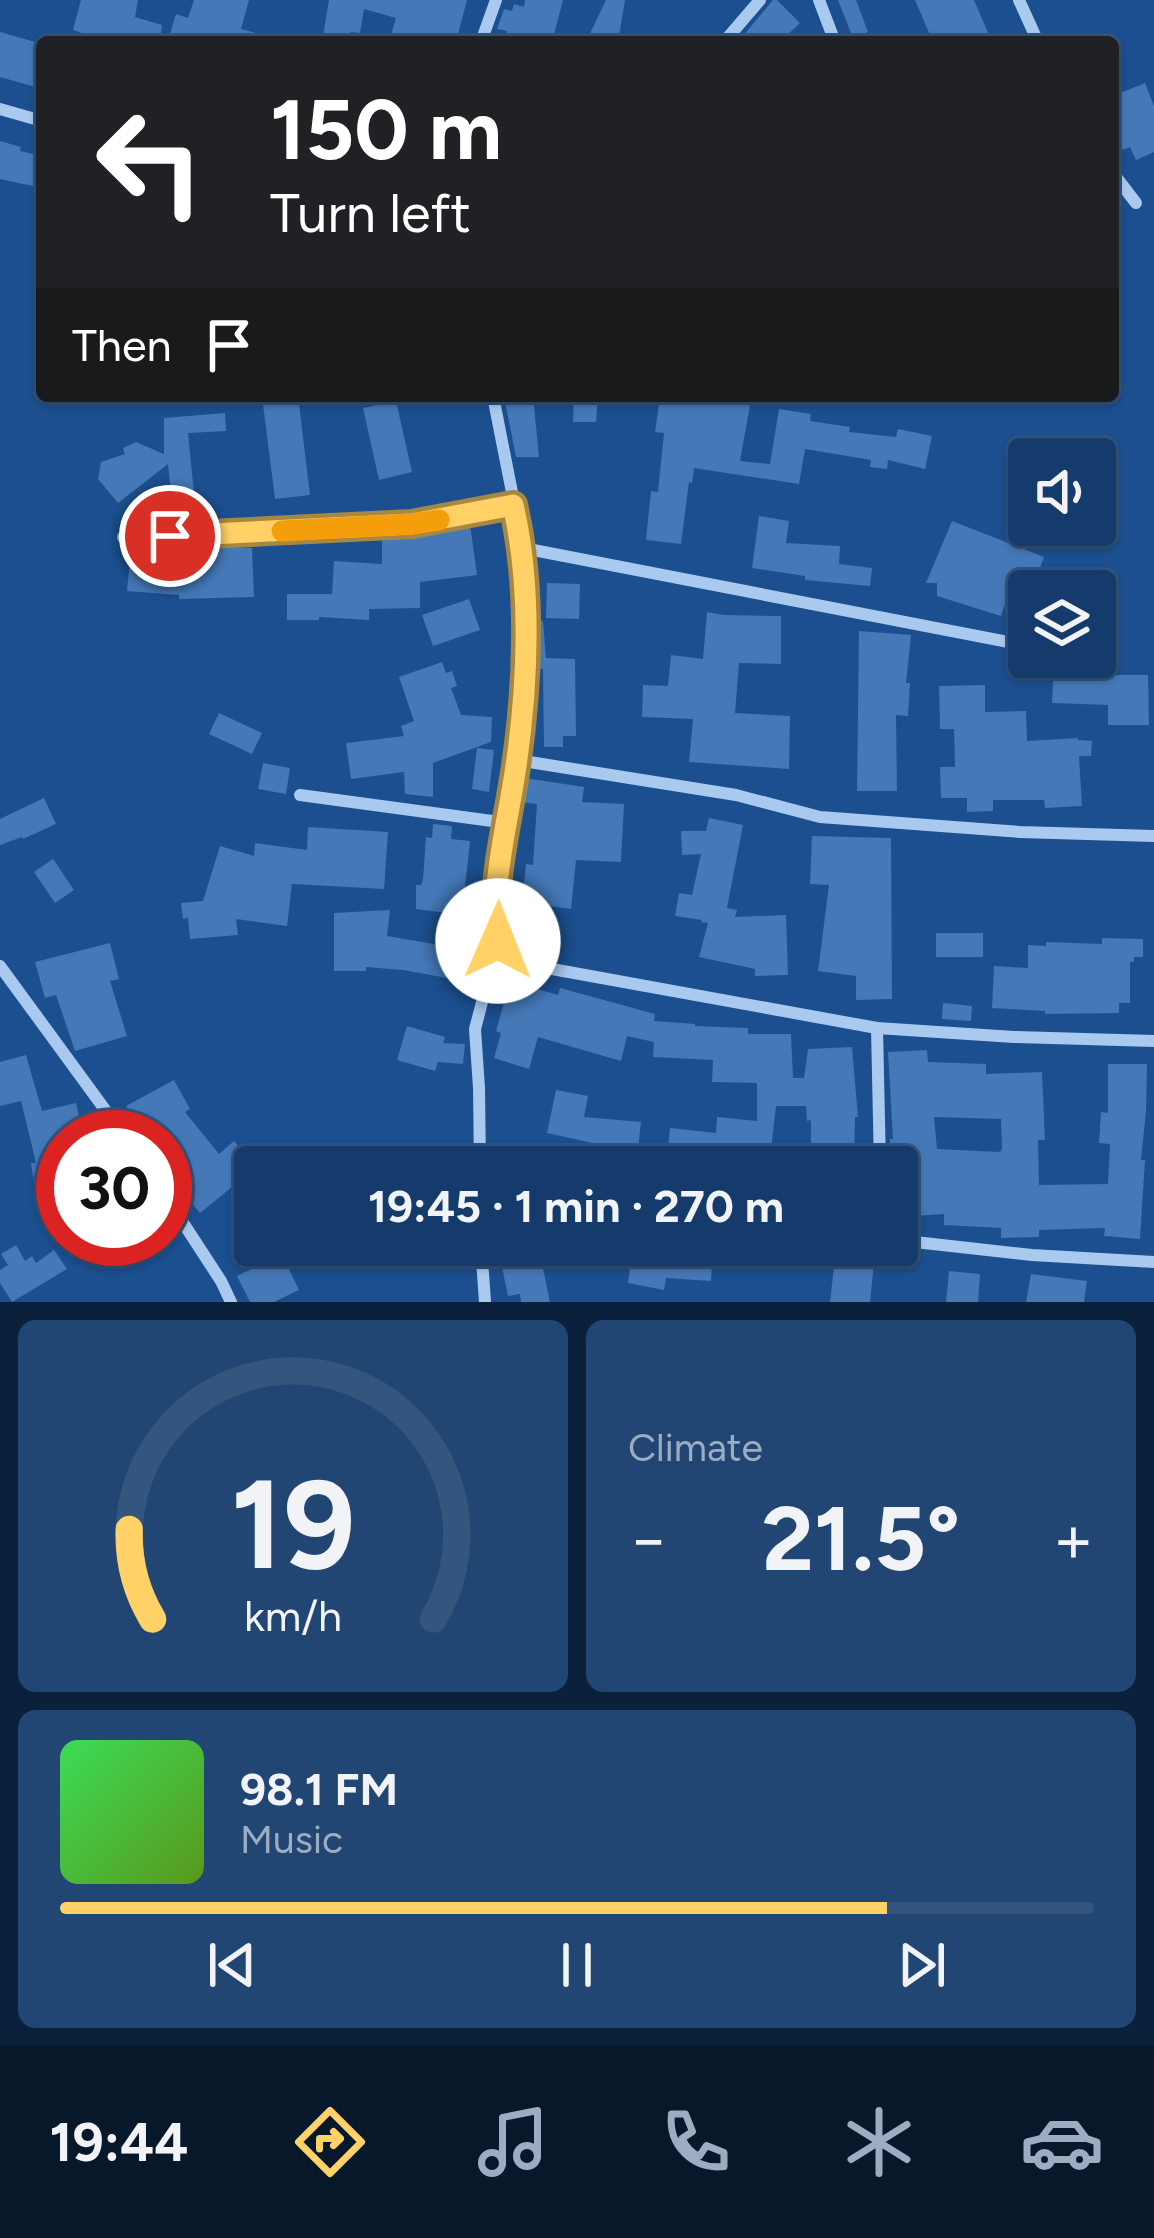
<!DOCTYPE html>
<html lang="en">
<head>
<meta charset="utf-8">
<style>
  body { margin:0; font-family:Figtree,sans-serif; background:#214673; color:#f1f3f6; height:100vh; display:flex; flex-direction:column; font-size:45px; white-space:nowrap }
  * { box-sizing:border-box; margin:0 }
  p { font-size:39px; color:#9dadc1 }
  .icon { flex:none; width:66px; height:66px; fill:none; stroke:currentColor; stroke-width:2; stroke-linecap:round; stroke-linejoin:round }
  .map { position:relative; height:1302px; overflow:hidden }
  .side { display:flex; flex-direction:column; gap:18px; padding:18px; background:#0b203b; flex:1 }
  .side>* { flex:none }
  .banner { position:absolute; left:36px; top:36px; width:1083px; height:366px; border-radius:12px; box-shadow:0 3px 9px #0004,0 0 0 3px #33557e; background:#202124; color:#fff; overflow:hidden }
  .controls { position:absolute; left:1008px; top:438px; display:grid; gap:24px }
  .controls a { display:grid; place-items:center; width:108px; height:108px; border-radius:12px; background:#143b6b; box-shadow:0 3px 9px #0004,0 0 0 3px #33557e; font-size:60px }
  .speed { position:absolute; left:36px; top:1110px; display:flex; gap:24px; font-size:60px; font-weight:700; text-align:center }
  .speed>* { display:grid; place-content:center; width:156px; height:156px; border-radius:50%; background:#143b6b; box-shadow:0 3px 9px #0004,0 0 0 3px #33557e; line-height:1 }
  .speed .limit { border:18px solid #d22; background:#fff; color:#111 }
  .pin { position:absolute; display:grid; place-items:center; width:102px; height:102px; color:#fff; margin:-51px; border:6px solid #fff; border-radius:50%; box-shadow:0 3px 12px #0007 }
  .me { position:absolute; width:132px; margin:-66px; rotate:1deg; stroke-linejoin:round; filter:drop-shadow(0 0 9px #0008) }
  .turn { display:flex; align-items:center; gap:42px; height:252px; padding:0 36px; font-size:54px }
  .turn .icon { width:156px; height:156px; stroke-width:2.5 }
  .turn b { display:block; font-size:84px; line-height:102px }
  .then { display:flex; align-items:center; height:114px; padding:0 36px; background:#0003; gap:24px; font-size:45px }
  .big { font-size:90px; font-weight:700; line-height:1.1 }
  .side .card { flex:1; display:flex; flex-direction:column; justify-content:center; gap:18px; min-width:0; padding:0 42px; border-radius:18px; background:#214673 }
  .side .dial { align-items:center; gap:0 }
  .dial svg { height:312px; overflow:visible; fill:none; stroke:#33557e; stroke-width:7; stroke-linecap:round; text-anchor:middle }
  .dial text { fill:#f1f3f6; stroke:none }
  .song { display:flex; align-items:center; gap:36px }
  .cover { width:144px; height:144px; border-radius:18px; background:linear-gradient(135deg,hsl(130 70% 55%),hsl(90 70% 35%)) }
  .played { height:12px; border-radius:6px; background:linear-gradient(90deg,#ffd166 80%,#33557e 80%) }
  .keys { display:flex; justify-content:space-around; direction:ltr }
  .heat { display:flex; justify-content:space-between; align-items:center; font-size:66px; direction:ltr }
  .side .tiles { flex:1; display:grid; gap:18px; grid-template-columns:1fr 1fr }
  .card:last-child { grid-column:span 2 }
  .trip { position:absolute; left:234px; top:1146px; width:684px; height:120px; border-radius:12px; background:#143b6b; box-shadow:0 3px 9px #0004,0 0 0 3px #33557e; font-weight:700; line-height:120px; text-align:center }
  .dock { display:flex; height:192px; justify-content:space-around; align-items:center; background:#08182b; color:#9dadc1 }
  .dock .icon { width:84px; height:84px }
  .dock .current { color:#ffd166 }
  .dock b { font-size:54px; color:#f1f3f6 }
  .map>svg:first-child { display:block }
  .building { fill:#4478b7; fill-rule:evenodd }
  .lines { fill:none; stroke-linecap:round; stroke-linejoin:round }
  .street { stroke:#a9c9ee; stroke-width:12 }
  .route-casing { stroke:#a68842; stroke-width:30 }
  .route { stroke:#ffd166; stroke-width:21 }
  .slow { stroke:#f59e0b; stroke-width:21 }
</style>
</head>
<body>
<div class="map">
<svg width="1154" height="1302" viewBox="0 0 1154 1302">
  <rect width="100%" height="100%" fill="#1b4f8f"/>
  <g class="building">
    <polygon points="81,0 138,0 135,17 162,25 160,42 79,42 82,33 73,30"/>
    <polygon points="194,0 249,0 241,29 271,37 270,42 189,42 169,37 176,14 188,18"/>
    <polygon points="329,0 467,0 458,34 456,34 453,42 389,42 396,18 364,9 360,33 351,32 350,42 322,42"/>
    <polygon points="525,0 563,0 552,42 504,42 507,31 497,29 504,9 512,11 514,4 524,7"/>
    <polygon points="606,0 625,0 618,42 586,42"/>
    <polygon points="773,0 777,0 800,23 780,42 738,42"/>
    <polygon points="838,0 856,0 868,32 853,38"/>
    <polygon points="915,0 974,0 992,42 933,42"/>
    <polygon points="0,32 42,44 42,89 0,77"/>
    <polygon points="1145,83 1154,106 1154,152 1136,160 1130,147 1123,150 1113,128 1113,96"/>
    <polygon points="0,141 21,147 20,151 42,156 42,188 0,179"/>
    <polygon points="262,396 298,396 310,495 275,499"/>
    <polygon points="504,396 533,396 539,457 516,457"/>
    <polygon points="574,396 598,396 596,422 573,422"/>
    <polygon points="660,396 693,396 750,405 740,461 770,464 779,409 811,414 810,421 850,427 849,432 896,437 898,429 932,436 925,469 888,460 887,469 870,467 871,460 805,449 799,484 694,468 692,483 689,482 681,544 646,540 651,491 658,492 664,433 655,432"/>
    <polygon points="396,401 412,472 379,480 363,408"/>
    <polygon points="225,413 226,431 188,433 195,503 172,505 168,464 118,503 98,479 101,462 125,454 123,448 136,442 164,454 164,418"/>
    <polygon points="759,516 789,521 786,543 840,546 839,564 872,568 870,586 805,580 805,576 752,568"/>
    <polygon points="952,521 1044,557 1035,581 1015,573 1001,616 937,596 937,583 926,583"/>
    <polygon points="470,524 477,575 420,582 420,608 369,609 369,620 319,617 319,620 287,620 287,594 332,594 334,561 382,564 382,536 415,534"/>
    <polygon points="183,546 252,548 254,597 179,599 179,595 127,591 131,550 182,557"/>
    <polygon points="547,583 580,584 579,619 546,618"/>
    <polygon points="469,599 480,630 433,646 422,615"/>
    <polygon points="707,612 723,615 781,616 781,664 739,663 735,713 790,716 789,769 689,762 693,719 642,717 643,685 668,686 671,655 703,659"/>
    <polygon points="535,620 543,621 546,658 575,659 576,736 563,736 563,747 544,747 543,669 535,668"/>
    <polygon points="859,631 911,635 906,683 910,683 908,716 896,715 897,791 857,791"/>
    <polygon points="1054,657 1089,659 1088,675 1148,675 1149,725 1108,725 1108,705 1052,703"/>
    <polygon points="442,662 446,673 452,671 457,686 451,688 461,715 492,717 491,742 433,763 433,797 405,794 404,772 351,779 346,743 404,736 401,726 414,721 399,677"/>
    <polygon points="985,685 985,712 1026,711 1027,741 1078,738 1078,740 1092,741 1091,756 1079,756 1082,806 1045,808 1044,800 993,800 993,811 967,812 967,798 941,798 940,767 955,767 954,729 940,729 939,686"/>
    <polygon points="219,713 262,733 252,754 209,734"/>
    <polygon points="477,748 494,750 489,792 472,789"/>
    <polygon points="263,763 290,768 286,794 258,789"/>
    <polygon points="525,778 584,787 582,802 624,804 621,862 576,860 571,909 548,906 546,926 520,923 526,864 533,865 537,804 521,802"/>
    <polygon points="44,798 56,824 23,839 22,837 0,845 0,819"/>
    <polygon points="709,818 743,825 727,908 737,910 735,917 786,915 788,975 755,976 755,969 699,957 708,923 701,922 702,920 675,916 679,893 692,895 701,854 682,855 681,831 706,831"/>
    <polygon points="433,824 452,826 451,839 470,841 462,915 416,909 416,885 421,885 423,880 426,837 432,838"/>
    <polygon points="308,827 388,832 384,889 292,884 287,926 236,919 238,935 190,939 188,918 183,919 181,903 203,901 220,846 254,856 255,843 307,850"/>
    <polygon points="812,836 891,838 892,999 856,1000 856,976 818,971 829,885 810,884"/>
    <polygon points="53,859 74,890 55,903 34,872"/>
    <polygon points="390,910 387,936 464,949 458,980 403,970 366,967 366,971 334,971 334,913"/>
    <rect x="936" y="933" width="47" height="24"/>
    <polygon points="1102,938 1143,939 1143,957 1134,957 1134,962 1130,962 1130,1003 1119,1003 1119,1013 1045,1014 1045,1011 992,1008 994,966 1028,968 1028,945 1046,946 1046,942 1102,944"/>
    <polygon points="110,943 119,979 110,981 127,1036 75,1051 56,995 45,998 35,962"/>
    <polygon points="510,981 558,995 560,988 655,1014 654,1021 695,1024 695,1026 748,1028 748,1034 791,1034 793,1078 804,1078 808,1049 852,1047 858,1117 855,1117 854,1167 811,1167 811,1120 807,1121 806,1106 776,1106 769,1167 666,1167 670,1128 716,1133 717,1117 757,1121 757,1083 712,1082 713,1060 653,1057 654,1042 627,1036 621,1061 538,1037 529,1069 494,1058 501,1033 496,1031"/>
    <polygon points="943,1003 972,1006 971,1021 942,1019"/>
    <polygon points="407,1026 445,1037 443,1043 465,1044 463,1064 438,1062 435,1071 397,1060"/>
    <path d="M927,1050L928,1062L986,1064V1074L1042,1072L1045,1140H1038L1039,1185L1108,1184L1110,1144L1099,1143L1101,1112L1108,1113V1064H1147L1146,1111L1141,1160H1145L1140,1239L1104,1236L1105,1228L1039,1230V1237L1001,1238V1228L944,1225V1214L897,1217V1167H892L890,1154V1139H893L888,1052ZM934,1117L1001,1119L1002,1149L1000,1152L937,1149Z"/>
    <polygon points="26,1055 42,1111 76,1103 84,1137 63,1137 63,1191 36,1195 31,1163 36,1163 21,1101 0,1106 0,1062"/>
    <polygon points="174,1080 190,1109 185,1112 219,1154 234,1141 255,1167 255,1214 232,1187 200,1213 169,1175 184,1175 165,1150 165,1137 143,1137 126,1106"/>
    <polygon points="556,1090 588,1096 584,1117 641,1122 638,1149 606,1146 547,1133"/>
    <polygon points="16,1245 25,1261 32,1256 36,1263 54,1250 67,1269 12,1302 0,1283 0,1270 8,1265 1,1254"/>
    <polygon points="633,1245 713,1245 711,1281 666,1278 664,1290 628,1283"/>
    <polygon points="540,1254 550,1302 521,1302 520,1294 508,1296 501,1262"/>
    <polygon points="277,1257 283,1257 299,1290 274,1302 250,1302 237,1276"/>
    <polygon points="835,1258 874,1262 870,1302 830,1302"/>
    <polygon points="949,1271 980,1274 978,1302 946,1302"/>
    <polygon points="1031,1274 1087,1281 1084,1302 1026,1302"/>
  </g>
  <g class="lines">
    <g class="street">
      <polyline points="819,0 835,42"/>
      <polyline points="1019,0 1038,42"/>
      <polyline points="481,42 496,0"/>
      <polyline points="724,42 760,0"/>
      <polyline points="0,109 42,121"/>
      <polyline points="1113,173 1136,203"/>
      <polyline points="493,396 523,548 525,667 517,760 494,914 498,941 507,954 530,965 877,1028 1014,1037 1154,1041"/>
      <polyline points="826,396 833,398"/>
      <polyline points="123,537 413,524 513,505"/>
      <polyline points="523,548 1029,646"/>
      <polyline points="517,760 736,795 820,817 1020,832 1154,836"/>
      <polyline points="300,795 507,823"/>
      <polyline points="0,966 125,1137"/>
      <polyline points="877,1028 880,1167"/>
      <polyline points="480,1156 520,1167"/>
      <polyline points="480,1167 479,1088 475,1029 498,941"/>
      <polyline points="165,1195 221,1281 231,1302"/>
      <polyline points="897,1240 1032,1255 1154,1262"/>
      <polyline points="481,1245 485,1302"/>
    </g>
  </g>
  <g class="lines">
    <defs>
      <path id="route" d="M170,536L412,524L513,505C532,586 528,684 516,766C508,823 490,884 498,941"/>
    </defs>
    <use href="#route" class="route-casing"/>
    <use href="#route" class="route"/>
    <polyline class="slow" points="282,531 412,524 439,520"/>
  </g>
</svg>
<div class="controls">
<a><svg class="icon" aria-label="sound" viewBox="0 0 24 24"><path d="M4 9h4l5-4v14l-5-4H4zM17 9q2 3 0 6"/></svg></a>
<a><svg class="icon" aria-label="layers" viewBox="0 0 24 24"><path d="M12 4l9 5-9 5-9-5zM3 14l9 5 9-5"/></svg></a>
</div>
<div class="speed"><div class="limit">30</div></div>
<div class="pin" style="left:170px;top:536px;background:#d93025"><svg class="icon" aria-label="arrive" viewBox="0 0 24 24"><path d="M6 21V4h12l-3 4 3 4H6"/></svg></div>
<svg class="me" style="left:498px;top:941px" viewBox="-20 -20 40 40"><circle r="19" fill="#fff"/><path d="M0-13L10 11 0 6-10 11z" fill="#ffd166"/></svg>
<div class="trip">19:45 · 1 min · 270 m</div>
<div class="banner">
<div class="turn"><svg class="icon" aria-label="left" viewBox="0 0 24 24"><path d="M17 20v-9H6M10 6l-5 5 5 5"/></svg><div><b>150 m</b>Turn left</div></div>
<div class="then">Then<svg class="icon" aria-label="arrive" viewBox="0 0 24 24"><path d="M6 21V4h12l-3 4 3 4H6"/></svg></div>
</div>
</div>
<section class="side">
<div class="tiles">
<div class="card dial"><svg viewBox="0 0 100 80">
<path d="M14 69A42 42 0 1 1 86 69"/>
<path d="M14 69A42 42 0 0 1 8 46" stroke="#ffd166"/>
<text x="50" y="56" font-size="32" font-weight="700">19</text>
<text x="50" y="72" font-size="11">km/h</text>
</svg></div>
<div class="card"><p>Climate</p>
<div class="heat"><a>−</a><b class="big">21.5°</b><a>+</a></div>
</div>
<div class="card">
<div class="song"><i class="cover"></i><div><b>98.1 FM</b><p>Music</p></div></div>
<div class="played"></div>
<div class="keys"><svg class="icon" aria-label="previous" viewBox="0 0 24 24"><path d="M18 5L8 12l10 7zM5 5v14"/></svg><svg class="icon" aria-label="pause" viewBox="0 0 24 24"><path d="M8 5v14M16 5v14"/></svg><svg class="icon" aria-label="next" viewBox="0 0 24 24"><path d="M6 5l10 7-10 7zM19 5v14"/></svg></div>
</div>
</div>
</section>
<nav class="dock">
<b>19:44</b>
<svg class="icon current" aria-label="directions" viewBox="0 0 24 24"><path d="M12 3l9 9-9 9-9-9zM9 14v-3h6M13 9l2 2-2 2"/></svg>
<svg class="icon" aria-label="music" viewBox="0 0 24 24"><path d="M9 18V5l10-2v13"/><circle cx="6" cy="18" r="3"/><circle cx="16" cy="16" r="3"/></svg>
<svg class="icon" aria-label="phone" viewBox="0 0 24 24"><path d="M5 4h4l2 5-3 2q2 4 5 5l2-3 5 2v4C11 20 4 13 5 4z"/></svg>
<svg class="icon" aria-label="climate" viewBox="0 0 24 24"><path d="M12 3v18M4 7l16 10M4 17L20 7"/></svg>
<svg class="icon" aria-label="car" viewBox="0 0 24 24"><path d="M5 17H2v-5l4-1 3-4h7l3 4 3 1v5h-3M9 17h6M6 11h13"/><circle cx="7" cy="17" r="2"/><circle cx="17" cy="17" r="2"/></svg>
</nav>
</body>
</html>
